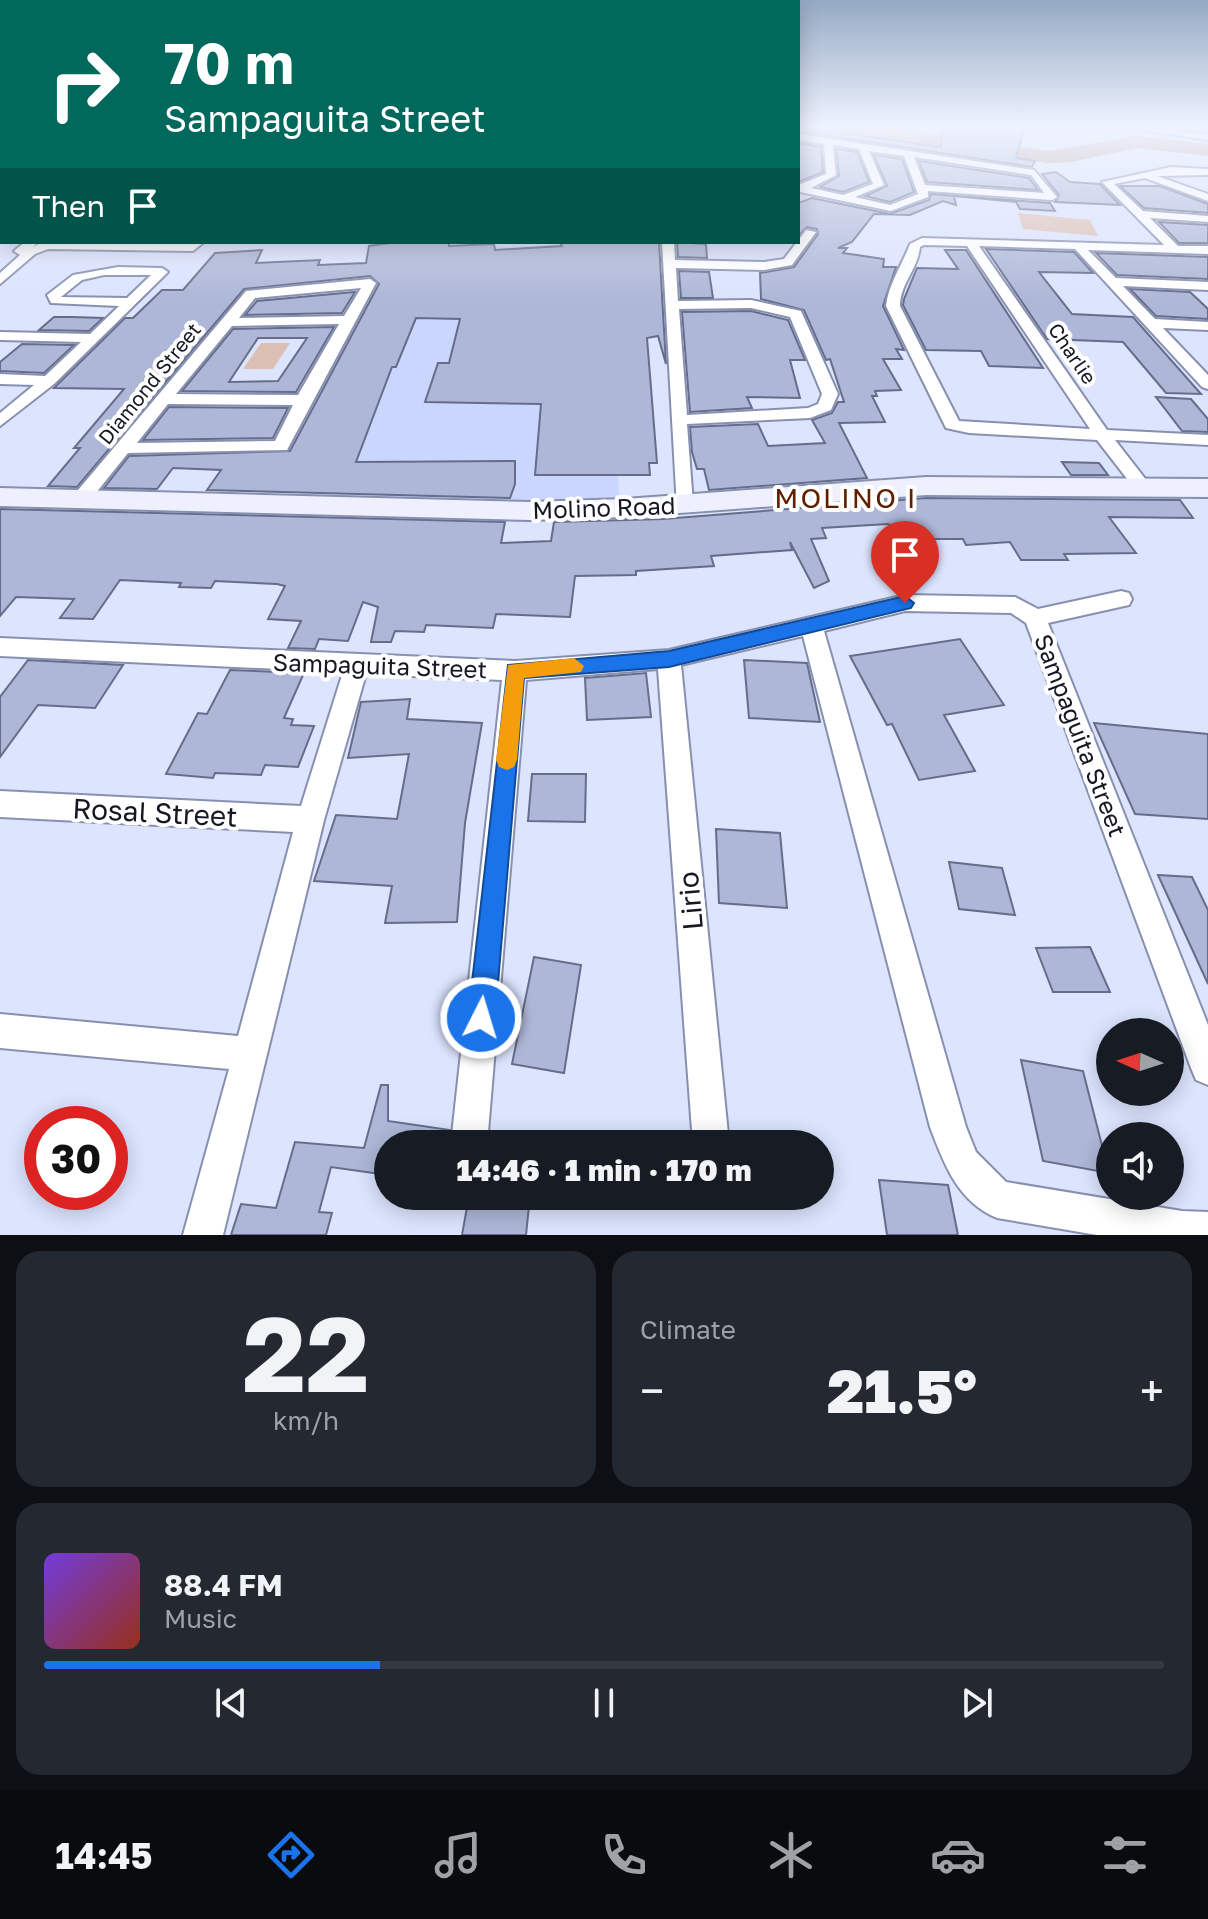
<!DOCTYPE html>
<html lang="en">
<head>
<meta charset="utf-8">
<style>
  body { margin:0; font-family:"Golos Text",sans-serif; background:#242831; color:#f1f3f6; height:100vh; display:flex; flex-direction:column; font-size:30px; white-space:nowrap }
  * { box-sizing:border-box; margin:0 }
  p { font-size:26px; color:#9ea1a6 }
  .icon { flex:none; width:44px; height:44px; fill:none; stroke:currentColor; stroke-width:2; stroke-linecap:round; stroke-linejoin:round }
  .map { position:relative; height:1235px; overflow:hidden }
  .panel { display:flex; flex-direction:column; gap:16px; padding:16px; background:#0d0f14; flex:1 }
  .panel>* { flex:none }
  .hud { position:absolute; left:0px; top:0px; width:800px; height:244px; box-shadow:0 4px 20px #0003; background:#00695c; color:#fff; overflow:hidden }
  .needle { width:52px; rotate:273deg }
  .tools { position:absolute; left:1096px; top:1018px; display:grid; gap:16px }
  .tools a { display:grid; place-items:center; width:88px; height:88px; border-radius:50%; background:#171b24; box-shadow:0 4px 20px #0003; font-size:40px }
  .speed { position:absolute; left:24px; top:1106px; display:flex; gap:16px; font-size:40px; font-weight:700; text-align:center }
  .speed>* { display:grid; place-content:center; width:104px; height:104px; border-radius:50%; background:#171b24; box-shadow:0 4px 20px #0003; line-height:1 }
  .speed .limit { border:12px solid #d22; background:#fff; color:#111 }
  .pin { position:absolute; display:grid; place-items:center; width:68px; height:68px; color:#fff; margin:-82px -34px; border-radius:50% 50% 50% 0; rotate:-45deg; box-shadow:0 0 8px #0007 }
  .pin .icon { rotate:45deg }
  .me { position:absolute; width:88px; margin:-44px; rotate:5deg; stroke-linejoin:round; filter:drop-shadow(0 0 6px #0008) }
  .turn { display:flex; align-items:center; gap:28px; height:168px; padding:0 32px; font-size:36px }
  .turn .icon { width:104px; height:104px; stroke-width:2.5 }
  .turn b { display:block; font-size:56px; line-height:68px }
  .then { display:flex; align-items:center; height:76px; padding:0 32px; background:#0003; gap:16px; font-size:30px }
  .big { font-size:60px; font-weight:800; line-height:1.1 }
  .panel .card { flex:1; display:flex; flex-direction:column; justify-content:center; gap:12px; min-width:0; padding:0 28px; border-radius:24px; background:#242831 }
  .panel .dial { align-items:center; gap:0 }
  .dial b { font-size:104px; line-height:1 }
  .song { display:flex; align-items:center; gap:24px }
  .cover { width:96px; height:96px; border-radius:12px; background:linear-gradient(135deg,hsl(260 70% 55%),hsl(10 70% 35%)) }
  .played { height:8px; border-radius:4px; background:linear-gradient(90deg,#1a73e8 30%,#363941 30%) }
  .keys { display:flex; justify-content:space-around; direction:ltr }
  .heat { display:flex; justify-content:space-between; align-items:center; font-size:44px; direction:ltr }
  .panel .tiles { flex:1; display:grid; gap:16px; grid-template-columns:1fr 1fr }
  .card:last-child { grid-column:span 2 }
  .trip { position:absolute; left:374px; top:1130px; width:460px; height:80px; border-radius:40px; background:#171b24; box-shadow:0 4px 20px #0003; font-weight:800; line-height:80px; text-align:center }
  .tab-bar { display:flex; height:128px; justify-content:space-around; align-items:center; background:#090b0e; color:#9ea1a6 }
  .tab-bar .icon { width:56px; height:56px }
  .tab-bar .on { color:#1a73e8 }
  .tab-bar b { font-size:36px; color:#f1f3f6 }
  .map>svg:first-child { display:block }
  .built { fill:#cbd6fe }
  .green { fill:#dcbfb3 }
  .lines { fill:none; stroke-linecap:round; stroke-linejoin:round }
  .river { fill:#b9998c; fill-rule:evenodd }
  .building { fill:#aeb7d7; stroke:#656d8b; stroke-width:2; fill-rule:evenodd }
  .street-casing { stroke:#8890af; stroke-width:4 }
  .secondary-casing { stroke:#8890af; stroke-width:4 }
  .street { fill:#fff; fill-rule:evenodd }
  .secondary { fill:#eef1fd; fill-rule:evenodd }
  .route { fill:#1a73e8; stroke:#114b97; stroke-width:2 }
  .slow { fill:#f59e0b }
  .labels { text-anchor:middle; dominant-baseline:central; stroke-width:8; stroke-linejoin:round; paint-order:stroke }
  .far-street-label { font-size:20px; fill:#151823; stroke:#fff }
  .street-label { font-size:24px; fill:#151823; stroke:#fff }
  .quarter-label { font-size:28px; letter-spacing:2px; fill:#5f2000; stroke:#fff }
  .near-street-label { font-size:28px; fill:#151823; stroke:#fff }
</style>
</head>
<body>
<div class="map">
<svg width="1208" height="1235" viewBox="0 0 1208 1235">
  <rect width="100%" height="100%" fill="#dce4fe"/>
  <polygon class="built" points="599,242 620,502 301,508 416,252"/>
  <g class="green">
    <polygon points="1018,213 1090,220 1098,236 1023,229"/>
    <polygon points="261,343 290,343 273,369 243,369"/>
  </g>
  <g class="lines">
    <g class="river">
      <polygon points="832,127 882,127 1048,151 1137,136 1208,144 1208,156 1137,148 1071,162 1048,163 841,133"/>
      <rect x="0" y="137" width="2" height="12"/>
    </g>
  </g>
  <g class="building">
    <polygon points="798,127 941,147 942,127 1024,127 1016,158 1035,161 1032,167 798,131"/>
    <polygon points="798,143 821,147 823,172 798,182"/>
    <polygon points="836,149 857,152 869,182 843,192 820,187 839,176"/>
    <polygon points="874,155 902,159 914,192 890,202 865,196 887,186"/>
    <polygon points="919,161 1029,178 1038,190 927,182"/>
    <polygon points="1056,172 1070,182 1100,184 1120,205 1055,202 1059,195 1042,174"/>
    <polygon points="1120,186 1160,186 1208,204 1208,213 1144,208"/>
    <polygon points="931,194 1050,203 1055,211 1020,209 1016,202 954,196 956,205 943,201 910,215 874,214 852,242 838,248 847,248 843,253 884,259 883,267 896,267 883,306 904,350 896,349 902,359 883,359 901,390 875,391 877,396 872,396 885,422 839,423 867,478 709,490 704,469 697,469 692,452 690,427 758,424 768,446 825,443 812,420 832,413 838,402 844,402 830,359 826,360 804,310 761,299 760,273 794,267 818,234 817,229 807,227 798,236 798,203 812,198 890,214 929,200"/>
    <polygon points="1159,222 1208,225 1208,243 1179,243"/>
    <polygon points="397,242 449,242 449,246 494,244 495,250 562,246 560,242 659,242 666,364 658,336 647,338 657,463 649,463 650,475 535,475 541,404 425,402 438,363 449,363 460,319 416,318 396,367 392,367 356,462 515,461 515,484 510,498 207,490 221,470 173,468 157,489 104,488 129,456 290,451 379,284 370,276 244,289 77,487 48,486 80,448 74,448 124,389 54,388 125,318 133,318 162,290 183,290 215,253 262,250 256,263 320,260 318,265 366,263 369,246"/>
    <polygon points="677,242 706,244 707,258 678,257"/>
    <polygon points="986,249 1074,252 1093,273 1039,272 1072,314 1133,317 1201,394 1166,393 1123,342 1047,339"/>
    <polygon points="945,250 966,250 1043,368 989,366 981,351 926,350 903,305 904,299 917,268 958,269"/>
    <polygon points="1096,253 1208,257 1208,279 1117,275"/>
    <polygon points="679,271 709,272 713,298 681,298"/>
    <polygon points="1130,289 1190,292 1208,309 1208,319 1156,316"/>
    <polygon points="355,292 342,313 245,315 257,301"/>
    <polygon points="751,311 788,320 805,360 790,360 800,398 747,397 752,408 690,412 682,312"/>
    <polygon points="54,317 72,317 103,318 89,331 39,330"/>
    <path d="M334,327L296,392L182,391L233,329ZM258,338H307L278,381L229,382Z"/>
    <polygon points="22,344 74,345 44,373 0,371 0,362"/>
    <polygon points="1156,397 1191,399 1208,419 1208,432 1182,431"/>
    <polygon points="169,407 288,408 273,438 143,440"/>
    <polygon points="1062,462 1099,463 1108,475 1071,475"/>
    <polygon points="926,498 1180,500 1193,518 1109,517 1136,553 1064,554 1068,560 1021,560 1010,542 966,545 963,539 902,539 895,528 888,524 822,528 826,538 811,539 829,581 814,588 790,542 792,550 711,556 714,566 636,571 636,575 575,576 570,617 496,614 493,628 426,625 424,632 395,631 391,642 371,642 378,607 363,602 348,641 319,639 315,649 288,648 301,621 268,619 285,586 277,584 215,581 211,588 179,587 181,583 120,580 93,619 60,618 74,599 16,597 0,616 0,509 505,522 501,543 551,541 554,522 663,519"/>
    <polygon points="960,639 1004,705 944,715 975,771 919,780 892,724 887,725 850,656"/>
    <polygon points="28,660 123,665 95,708 38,705 0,757 0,697"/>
    <polygon points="744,660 807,663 820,722 749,718"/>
    <polygon points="230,670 304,673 284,718 293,719 291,725 314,726 298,767 265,765 261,775 215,773 213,778 166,774 198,713 207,714"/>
    <polygon points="646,673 651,717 587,720 585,678"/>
    <polygon points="410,699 407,719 482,723 465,823 457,922 385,923 392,886 314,881 336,815 397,819 409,754 348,758 361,702"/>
    <polygon points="1094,723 1208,734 1208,819 1135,814"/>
    <polygon points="532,774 586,774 585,822 528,821"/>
    <polygon points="716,829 780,833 787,908 719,903"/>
    <polygon points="949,862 1002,868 1015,915 959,909"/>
    <polygon points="1158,875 1192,877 1208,910 1208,984"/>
    <polygon points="1090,947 1110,992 1053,992 1036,948"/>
    <polygon points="534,957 581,965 564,1073 512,1064"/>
    <polygon points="1021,1060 1083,1071 1109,1173 1043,1161"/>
    <polygon points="381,1085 388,1085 388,1121 450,1130 448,1144 388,1144 388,1175 331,1167 319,1212 332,1213 326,1235 231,1235 241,1204 276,1208 295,1142 364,1148"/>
    <polygon points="879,1180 948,1185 958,1235 887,1235"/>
    <polygon points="469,1196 530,1196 526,1235 462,1235"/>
  </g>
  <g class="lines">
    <defs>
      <g id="street">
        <polygon points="1139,127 1208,134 1208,140 1143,130"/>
        <path d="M798,134L1034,170L1057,197L1052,200L928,191V197L891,211L800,192L798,185L826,174L824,144L798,140ZM833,145L859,149L873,184L843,195L811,188L836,175ZM869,151L904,156L918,194L890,205L855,197L884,185ZM914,157L1031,175L1044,193L925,185Z"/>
        <path d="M1171,167L1208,169V175L1157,176L1208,194V201L1145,178L1114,184L1143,211L1208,216V222L1150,218L1178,246H1208V254L1088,250L1116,278L1208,282V290L1123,286L1155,319L1208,322V330L1163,328L1208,375V389L1202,387L1075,249L979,246L1107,430L1208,435V445L1115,440L1150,485L1141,491L1135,489L1097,440L969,433L946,428L886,306C888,285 903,263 910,244L922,238L1164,245L1102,182ZM924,245L967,246L1090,429L959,421L900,306C900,284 918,269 920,247Z"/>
        <polygon points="0,192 2,192 0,199"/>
        <path d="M806,230L816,232L792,265L764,270L676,268L678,301L751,300L801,311L838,394L831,410L810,418L687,424L693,504L691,508H677L662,242H674L675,260L764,262L784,259ZM751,308L790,317L822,394L818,404L808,408L687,415L679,309Z"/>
        <polygon points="25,242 38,242 33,247 42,242 204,242 193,251 48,249 35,254 0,284 0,273 20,255 14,251"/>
        <path d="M118,267L162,268L168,272L54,384L0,426V413L34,385L0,384V374L45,376L81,342L0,340V332L90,334L119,306L51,303L47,295L73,275ZM104,275H151L127,298L61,297L82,280Z"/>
        <path d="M370,279L376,283L287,450L128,453L87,504H73V496L246,291ZM361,288L344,316L239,318L255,298ZM339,324L298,395L176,394L232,326ZM168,404L293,405L275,441L137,443Z"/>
        <path d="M1121,591L1129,593L1132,599L1129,605L1048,623L1208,1025V1085L1196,1080L1191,1068L1026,623L1011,613L905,611L824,631L966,1127L976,1152L1006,1182L1182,1211L1208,1212V1235H1097L997,1218C958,1202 944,1164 930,1127L803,636L681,665L729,1144H693L658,669L526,680L487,1144H451L502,680L366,674L324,820L223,1235H183L229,1069L0,1048V1014L238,1036L293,832L0,817V791L301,806L343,672L0,656V638L515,661L669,650L905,595L1015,597L1038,609Z"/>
      </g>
      <polygon id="secondary" points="926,477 1208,479 1208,497 926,495 625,517 530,520 0,506 0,488 530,502 625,499"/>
    </defs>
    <use href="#street" class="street-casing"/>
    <use href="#secondary" class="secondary-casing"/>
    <use href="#street" class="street"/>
    <use href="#secondary" class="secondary"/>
  </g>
  <linearGradient id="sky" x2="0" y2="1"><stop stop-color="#95a9c3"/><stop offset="0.42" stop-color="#eff3ff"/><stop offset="1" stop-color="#eff3ff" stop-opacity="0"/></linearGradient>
  <rect width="1208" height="300" fill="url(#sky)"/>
  <polygon class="route" points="905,596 914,603 911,608 669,667 524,678 495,1018 491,1027 481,1031 472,1027 468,1018 508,665 669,651"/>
  <polygon class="slow" points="574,658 584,666 581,672 524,678 517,760 514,767 507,770 499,767 496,760 508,665"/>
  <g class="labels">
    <g class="far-street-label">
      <text transform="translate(1073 353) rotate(56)">Charlie</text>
      <text transform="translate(149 383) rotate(-51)">Diamond Street</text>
    </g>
    <g class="street-label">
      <text transform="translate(604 507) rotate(-2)">Molino Road</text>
      <text transform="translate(380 665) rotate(2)">Sampaguita Street</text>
      <text transform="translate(1081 735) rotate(69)">Sampaguita Street</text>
    </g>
    <g class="quarter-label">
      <text x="846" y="497">MOLINO I</text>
    </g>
    <g class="near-street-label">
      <text transform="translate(155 812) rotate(3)">Rosal Street</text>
      <text transform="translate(690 901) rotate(-95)">Lirio</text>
    </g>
  </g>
</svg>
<div class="tools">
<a><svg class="needle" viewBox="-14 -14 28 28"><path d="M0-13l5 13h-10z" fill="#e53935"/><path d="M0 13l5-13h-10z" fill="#9ea1a6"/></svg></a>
<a><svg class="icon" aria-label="sound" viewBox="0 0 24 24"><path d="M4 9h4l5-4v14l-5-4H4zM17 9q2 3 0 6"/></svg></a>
</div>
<div class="speed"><div class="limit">30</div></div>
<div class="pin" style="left:905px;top:603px;background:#d93025"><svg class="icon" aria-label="arrive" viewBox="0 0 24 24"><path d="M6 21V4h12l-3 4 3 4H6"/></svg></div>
<svg class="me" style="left:481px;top:1018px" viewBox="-20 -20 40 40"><circle r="17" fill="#1a73e8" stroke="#fff" stroke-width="3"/><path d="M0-11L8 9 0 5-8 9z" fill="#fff"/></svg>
<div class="trip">14:46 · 1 min · 170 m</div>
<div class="hud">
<div class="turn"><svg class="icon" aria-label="right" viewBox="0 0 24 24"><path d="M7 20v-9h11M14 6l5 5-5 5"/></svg><div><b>70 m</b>Sampaguita Street</div></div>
<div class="then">Then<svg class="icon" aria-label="arrive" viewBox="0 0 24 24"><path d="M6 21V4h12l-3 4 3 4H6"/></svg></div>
</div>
</div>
<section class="panel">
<div class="tiles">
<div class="card dial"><b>22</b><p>km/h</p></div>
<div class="card"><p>Climate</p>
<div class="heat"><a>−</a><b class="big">21.5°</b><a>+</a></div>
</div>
<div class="card">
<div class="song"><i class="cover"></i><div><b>88.4 FM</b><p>Music</p></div></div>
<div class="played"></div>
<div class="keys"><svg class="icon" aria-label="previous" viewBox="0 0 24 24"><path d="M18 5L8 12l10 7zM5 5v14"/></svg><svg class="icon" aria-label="pause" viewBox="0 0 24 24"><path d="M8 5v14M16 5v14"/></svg><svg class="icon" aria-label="next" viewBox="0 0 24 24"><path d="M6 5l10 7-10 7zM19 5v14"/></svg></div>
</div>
</div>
</section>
<nav class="tab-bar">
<b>14:45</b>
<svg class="icon on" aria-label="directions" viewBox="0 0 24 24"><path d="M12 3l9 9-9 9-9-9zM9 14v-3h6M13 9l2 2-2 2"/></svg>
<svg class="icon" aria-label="music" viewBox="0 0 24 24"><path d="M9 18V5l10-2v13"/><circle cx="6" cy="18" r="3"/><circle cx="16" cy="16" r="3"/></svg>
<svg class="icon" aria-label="phone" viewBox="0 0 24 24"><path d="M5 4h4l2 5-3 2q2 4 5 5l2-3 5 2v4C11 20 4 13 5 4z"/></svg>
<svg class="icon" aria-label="climate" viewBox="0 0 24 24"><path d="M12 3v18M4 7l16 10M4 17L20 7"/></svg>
<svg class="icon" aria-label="car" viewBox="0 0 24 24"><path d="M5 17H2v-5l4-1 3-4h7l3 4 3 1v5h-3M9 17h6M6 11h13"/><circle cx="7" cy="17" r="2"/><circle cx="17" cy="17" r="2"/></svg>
<svg class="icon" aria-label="filters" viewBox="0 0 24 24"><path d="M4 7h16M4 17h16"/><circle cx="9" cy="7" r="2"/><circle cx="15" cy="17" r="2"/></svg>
</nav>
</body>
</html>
